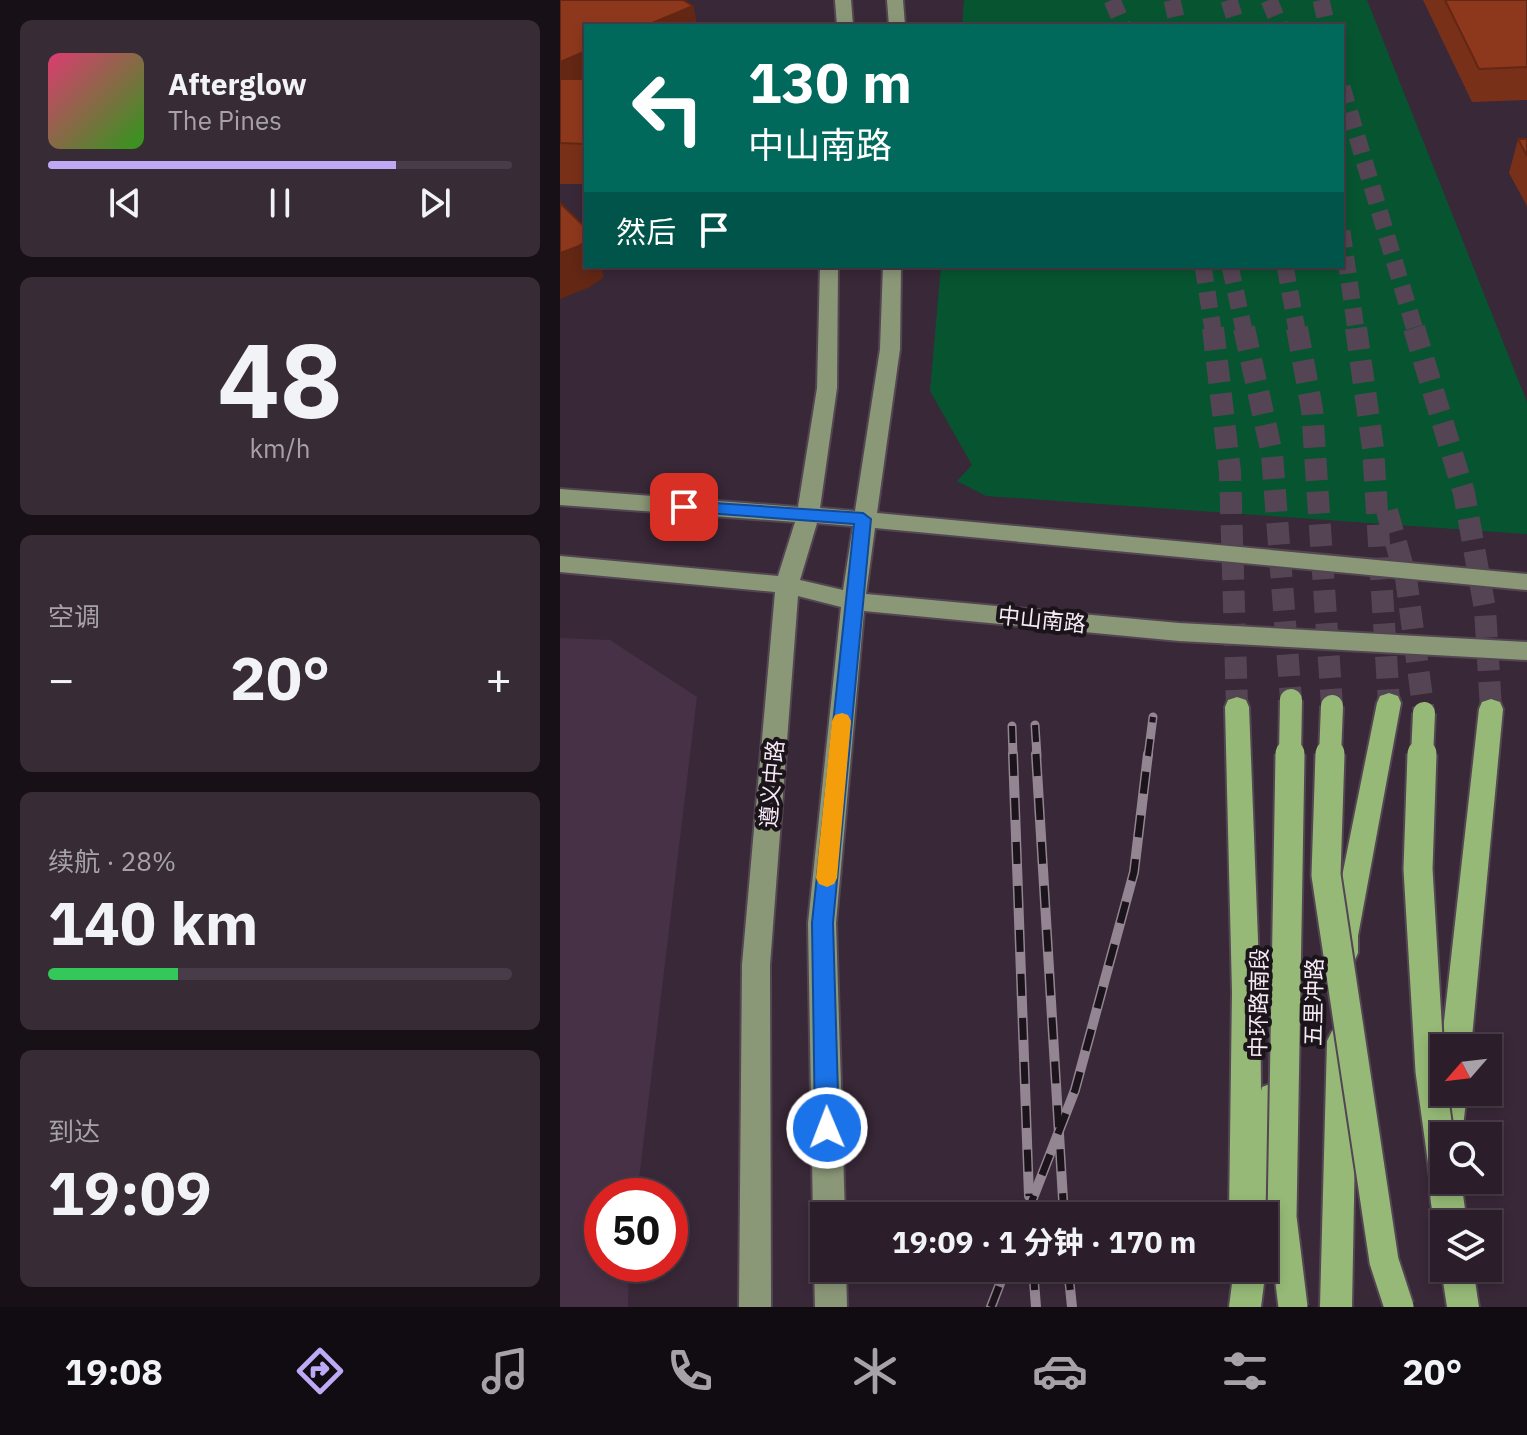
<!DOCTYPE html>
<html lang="zh">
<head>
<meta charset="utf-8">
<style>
  body { margin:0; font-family:"IBM Plex Sans","Noto Sans SC",sans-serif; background:#372b36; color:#f1f3f6; height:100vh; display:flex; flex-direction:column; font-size:30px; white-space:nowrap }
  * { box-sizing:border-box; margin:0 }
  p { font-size:26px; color:#a6a2a8 }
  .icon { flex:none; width:44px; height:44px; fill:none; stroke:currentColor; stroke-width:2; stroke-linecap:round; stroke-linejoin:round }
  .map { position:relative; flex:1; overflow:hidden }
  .sheet { display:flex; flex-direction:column; gap:20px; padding:20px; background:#181017; width:560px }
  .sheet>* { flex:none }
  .top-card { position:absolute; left:24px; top:24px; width:760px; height:244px; border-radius:0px; box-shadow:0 4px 12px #0003,0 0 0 2px #473c47; background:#00695c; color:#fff; overflow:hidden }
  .needle { width:52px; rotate:242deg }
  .controls { position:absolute; left:870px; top:1034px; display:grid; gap:16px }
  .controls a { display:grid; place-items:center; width:72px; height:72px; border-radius:0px; background:#2b1e2a; box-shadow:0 4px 12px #0003,0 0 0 2px #473c47; font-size:40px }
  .speed { position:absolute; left:24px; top:1178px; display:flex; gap:16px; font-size:40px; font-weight:700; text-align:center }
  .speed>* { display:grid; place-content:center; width:104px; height:104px; border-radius:50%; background:#2b1e2a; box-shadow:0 4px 12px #0003,0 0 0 2px #473c47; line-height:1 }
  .speed .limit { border:12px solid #d22; background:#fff; color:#111 }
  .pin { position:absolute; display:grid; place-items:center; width:68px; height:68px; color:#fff; margin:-34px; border-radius:16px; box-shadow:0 4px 12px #0006 }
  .me { position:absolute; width:88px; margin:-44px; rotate:359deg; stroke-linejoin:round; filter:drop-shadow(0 0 6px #0008) }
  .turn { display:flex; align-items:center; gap:28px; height:168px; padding:0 32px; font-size:36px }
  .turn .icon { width:104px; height:104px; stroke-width:2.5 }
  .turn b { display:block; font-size:56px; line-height:68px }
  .then { display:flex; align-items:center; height:76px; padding:0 32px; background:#0003; gap:16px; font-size:30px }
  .big { font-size:60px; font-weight:700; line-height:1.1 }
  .sheet .widget { flex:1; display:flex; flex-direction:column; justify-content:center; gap:12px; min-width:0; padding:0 28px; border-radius:12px; background:#372b36 }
  .sheet .dial { align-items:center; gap:0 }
  .dial b { font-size:104px; line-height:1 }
  .song { display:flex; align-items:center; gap:24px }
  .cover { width:96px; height:96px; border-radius:12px; background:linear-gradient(135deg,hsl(340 70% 55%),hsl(110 70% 35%)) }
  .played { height:8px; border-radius:4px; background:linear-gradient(90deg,#bea9f5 75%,#473c47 75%) }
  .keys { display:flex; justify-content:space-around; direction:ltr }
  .heat { display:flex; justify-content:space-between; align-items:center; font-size:44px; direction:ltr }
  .charge { height:12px; border-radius:6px; background:linear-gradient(90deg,#34c759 28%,#473c47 0) }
  .trip { position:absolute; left:250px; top:1202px; width:468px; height:80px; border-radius:0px; background:#2b1e2a; box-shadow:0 4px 12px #0003,0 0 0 2px #473c47; font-weight:700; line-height:80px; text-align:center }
  .menu { display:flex; height:128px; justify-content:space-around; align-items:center; background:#110c11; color:#a6a2a8 }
  .menu .icon { width:56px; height:56px }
  .menu .active { color:#bea9f5 }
  .menu b { font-size:36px; color:#f1f3f6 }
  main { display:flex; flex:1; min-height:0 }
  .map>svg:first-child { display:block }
  .built { fill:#473146 }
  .green { fill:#075530 }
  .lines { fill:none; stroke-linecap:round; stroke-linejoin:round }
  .highway-tunnel-far1 { stroke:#554554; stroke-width:17; stroke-dasharray:17 9; stroke-linecap:butt }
  .highway-tunnel { stroke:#554554; stroke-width:22; stroke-dasharray:22 11; stroke-linecap:butt }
  .major-casing { stroke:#534552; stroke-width:4 }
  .highway-casing { stroke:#534552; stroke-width:4 }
  .major { fill:#8b9878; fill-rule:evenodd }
  .highway { fill:#96b977; fill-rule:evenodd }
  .rail-far1-casing { stroke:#948593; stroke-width:9 }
  .rail-casing { stroke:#948593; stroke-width:10 }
  .rail-far1 { stroke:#1b141b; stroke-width:6; stroke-dasharray:17; stroke-linecap:butt }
  .rail { stroke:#1b141b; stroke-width:7; stroke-dasharray:22; stroke-linecap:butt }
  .highway-bridge-far1-casing { stroke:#534552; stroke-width:26; stroke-linecap:butt }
  .highway-bridge-casing { stroke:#534552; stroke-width:33; stroke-linecap:butt }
  .highway-bridge-far1 { stroke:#96b977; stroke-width:22 }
  .highway-bridge { stroke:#96b977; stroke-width:29 }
  .wall { fill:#793019 }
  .shaded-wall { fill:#632714 }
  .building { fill:#8d381d; stroke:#632714; stroke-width:2 }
  .route { fill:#1a73e8; stroke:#114b97; stroke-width:2 }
  .slow { fill:#f59e0b }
  .labels { text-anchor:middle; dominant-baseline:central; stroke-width:8; stroke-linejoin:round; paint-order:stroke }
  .street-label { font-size:22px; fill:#f6ebf5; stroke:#1b141b }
</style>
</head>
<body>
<main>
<section class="sheet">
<div class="widget">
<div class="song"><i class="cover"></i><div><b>Afterglow</b><p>The Pines</p></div></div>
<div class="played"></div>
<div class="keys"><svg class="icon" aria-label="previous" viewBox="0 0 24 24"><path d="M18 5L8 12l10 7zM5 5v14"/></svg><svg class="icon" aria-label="pause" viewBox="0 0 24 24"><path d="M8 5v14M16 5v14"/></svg><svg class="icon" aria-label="next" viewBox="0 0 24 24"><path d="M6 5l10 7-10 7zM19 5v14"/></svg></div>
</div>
<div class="widget dial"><b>48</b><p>km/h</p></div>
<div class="widget"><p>空调</p>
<div class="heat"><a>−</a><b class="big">20°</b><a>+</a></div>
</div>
<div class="widget"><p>续航 · 28%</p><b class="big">140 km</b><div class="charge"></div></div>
<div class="widget"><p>到达</p><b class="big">19:09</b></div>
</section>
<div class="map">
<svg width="967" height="1307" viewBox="0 0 967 1307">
  <rect width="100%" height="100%" fill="#392838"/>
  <polygon class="built" points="0,638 50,640 137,697 77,1196 42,1196 42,1264 69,1264 68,1307 0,1307"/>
  <polygon class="green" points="404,0 807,0 967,402 967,534 426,496 397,481 412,465 370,391 381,266 782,266 782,26 402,26"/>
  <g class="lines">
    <g class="highway-tunnel-far1">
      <polyline points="552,0 563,26"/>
      <polyline points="612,0 618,26"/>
      <polyline points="669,0 677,26"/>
      <polyline points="709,0 720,26"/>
      <polyline points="761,0 767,26"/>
      <polyline points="782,87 855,330"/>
      <polyline points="782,231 796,330"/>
      <polyline points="643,266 653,330"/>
      <polyline points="670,266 684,330"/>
      <polyline points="725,266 737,330"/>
    </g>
    <g class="highway-tunnel">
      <polyline points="653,328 670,472 677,707"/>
      <polyline points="684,328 712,454 731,700"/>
      <polyline points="737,328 752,409 772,706"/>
      <polyline points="796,328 813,448 829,703"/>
      <polyline points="854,328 904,493 925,609 931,709"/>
      <polyline points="827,511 846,578 864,713"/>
    </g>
    <defs>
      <g id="major">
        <polygon points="275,0 291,0 293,26 277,26"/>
        <polygon points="327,0 343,0 345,26 329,26"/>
        <path d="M260,266H278L277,388L260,508L295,511L320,349L323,266H341L340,349L317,513L967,574V590L315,528L306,594L619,623L967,642V660L619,641L304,611L276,923L285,1216H264V1230L258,1227L253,1216L248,923L281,607L238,596L210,965L211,1307H179L182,965L215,592L0,572V556L218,576L235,522L0,505V489L238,507L257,388ZM257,523L293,526L283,590L240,580Z"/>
        <polygon points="264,1254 264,1268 286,1268 287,1307 255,1307 254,1268 259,1257"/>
      </g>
      <g id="highway">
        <polygon points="829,693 838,696 841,703 798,936 798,953 794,962 784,965 774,962 770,953 770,936 817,703 820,696"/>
        <polygon points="677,697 686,700 689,707 700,992 701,1091 702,1087 713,1083 724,1087 728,1097 713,1215 708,1226 704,1228 704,1216 669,1216 672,992 665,707 668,700"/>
        <polygon points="931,699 940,702 943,709 911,1048 884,1048 884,1054 881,1048 919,709 922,702"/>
        <polygon points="782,1028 792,1031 797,1041 792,1307 760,1307 767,1041 772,1031"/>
        <path d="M884,1081V1092H907L902,1136H884V1149L876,1146C869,1130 872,1094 884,1081Z"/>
        <path d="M884,1165V1180H901L907,1224H884V1237L880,1235C872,1217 866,1188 874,1169Z"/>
        <polygon points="884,1260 884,1268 913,1268 919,1307 887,1307 881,1268"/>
        <polygon points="704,1263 706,1268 701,1307 669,1307 674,1268 704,1268"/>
      </g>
    </defs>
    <use href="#major" class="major-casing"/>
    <use href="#highway" class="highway-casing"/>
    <use href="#major" class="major"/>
    <use href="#highway" class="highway"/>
    <defs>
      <g id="rail-far1">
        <polyline points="475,725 477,756"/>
        <polyline points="452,726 453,756"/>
        <polyline points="588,756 593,717"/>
      </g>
      <g id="rail">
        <polyline points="453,754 469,1196"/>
        <polyline points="476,754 504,1216"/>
        <polyline points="466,1216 515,1090 574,872 588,754"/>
        <polyline points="473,1268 476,1307"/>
        <polyline points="508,1268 512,1307"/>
        <polyline points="431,1307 446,1268"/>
      </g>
    </defs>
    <use href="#rail-far1" class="rail-far1-casing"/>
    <use href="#rail" class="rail-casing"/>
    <use href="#rail-far1" class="rail-far1"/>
    <use href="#rail" class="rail"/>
    <defs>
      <g id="highway-bridge-far1">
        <polyline points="730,756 731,700"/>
        <polyline points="770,756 772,706"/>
        <polyline points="862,756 864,713"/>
      </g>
      <g id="highway-bridge">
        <polyline points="730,754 722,1217 733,1307"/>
        <polyline points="770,754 766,875 824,1261 839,1307"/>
        <polyline points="862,754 858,869 870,1071 884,1173"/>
      </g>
    </defs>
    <use href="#highway-bridge-far1" class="highway-bridge-far1-casing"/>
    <use href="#highway-bridge" class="highway-bridge-casing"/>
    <use href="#highway-bridge-far1" class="highway-bridge-far1"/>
    <use href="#highway-bridge" class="highway-bridge"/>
  </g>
  <g class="wall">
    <polygon points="0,0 133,6 137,26 26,26 26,184 0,184"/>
    <polygon points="863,0 967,0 967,100 912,102"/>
    <polygon points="958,139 967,139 967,206 949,173"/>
  </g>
  <g class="shaded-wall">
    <polygon points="133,6 137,26 85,26"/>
    <polygon points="26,51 26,94 0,105 0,62"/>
    <polygon points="26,241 26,266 41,266 44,277 30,287 0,299 0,253"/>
  </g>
  <g class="building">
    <polygon points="0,0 123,0 133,6 85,26 26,26 26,51 0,62"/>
    <polygon points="885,0 967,0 967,67 919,69"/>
    <polygon points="0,79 26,79 26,144 0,143"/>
    <polygon points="958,139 967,139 967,156"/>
    <polygon points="0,203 26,228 26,241 19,246 0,253"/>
  </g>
  <polygon class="route" points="124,501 303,513 311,519 273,923 279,1128 275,1136 267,1139 259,1136 255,1128 252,923 294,524 118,511 115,507 118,503"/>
  <polygon class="slow" points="282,713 288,715 291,721 277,878 274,884 267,887 259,884 256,878 272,721 275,715"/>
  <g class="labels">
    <g class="street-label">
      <text transform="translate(482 619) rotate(6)">中山南路</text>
      <text transform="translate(211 784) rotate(-85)">遵义中路</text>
      <text transform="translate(753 1002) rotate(-89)">五里冲路</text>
      <text transform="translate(698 1003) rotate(-89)">中环路南段</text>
    </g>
  </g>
</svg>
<div class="controls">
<a><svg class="needle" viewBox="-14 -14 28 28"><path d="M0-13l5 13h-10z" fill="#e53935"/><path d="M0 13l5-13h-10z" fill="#a6a2a8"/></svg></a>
<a><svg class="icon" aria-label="search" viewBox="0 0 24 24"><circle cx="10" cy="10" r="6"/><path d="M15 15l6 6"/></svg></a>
<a><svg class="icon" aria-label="layers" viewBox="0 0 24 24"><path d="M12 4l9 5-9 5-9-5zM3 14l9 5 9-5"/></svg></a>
</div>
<div class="speed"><div class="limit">50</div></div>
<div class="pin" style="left:124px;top:507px;background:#d93025"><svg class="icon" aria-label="arrive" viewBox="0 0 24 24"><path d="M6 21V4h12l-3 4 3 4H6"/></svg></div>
<svg class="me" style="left:267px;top:1128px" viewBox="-20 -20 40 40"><circle r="17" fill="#1a73e8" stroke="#fff" stroke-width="3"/><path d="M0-11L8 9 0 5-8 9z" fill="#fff"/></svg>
<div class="trip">19:09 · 1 分钟 · 170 m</div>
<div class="top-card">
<div class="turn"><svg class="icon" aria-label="left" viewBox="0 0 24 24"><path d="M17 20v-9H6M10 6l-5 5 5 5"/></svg><div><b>130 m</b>中山南路</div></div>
<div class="then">然后<svg class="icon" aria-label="arrive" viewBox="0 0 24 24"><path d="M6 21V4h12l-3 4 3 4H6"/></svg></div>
</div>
</div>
</main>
<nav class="menu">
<b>19:08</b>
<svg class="icon active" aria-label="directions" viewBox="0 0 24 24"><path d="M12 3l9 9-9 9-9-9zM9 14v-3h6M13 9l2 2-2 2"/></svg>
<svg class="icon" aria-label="music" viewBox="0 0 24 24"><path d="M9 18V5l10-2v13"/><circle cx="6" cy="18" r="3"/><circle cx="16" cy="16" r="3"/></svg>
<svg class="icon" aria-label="phone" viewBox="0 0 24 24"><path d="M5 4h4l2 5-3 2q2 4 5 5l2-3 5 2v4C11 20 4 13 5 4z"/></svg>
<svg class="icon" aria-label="climate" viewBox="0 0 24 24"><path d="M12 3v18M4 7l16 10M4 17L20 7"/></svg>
<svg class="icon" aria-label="car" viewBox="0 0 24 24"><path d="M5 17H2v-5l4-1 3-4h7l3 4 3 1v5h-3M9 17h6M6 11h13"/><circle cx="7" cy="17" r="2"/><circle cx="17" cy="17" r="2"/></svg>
<svg class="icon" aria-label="filters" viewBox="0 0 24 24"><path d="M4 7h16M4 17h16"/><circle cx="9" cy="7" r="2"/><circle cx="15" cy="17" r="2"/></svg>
<b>20°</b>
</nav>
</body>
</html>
